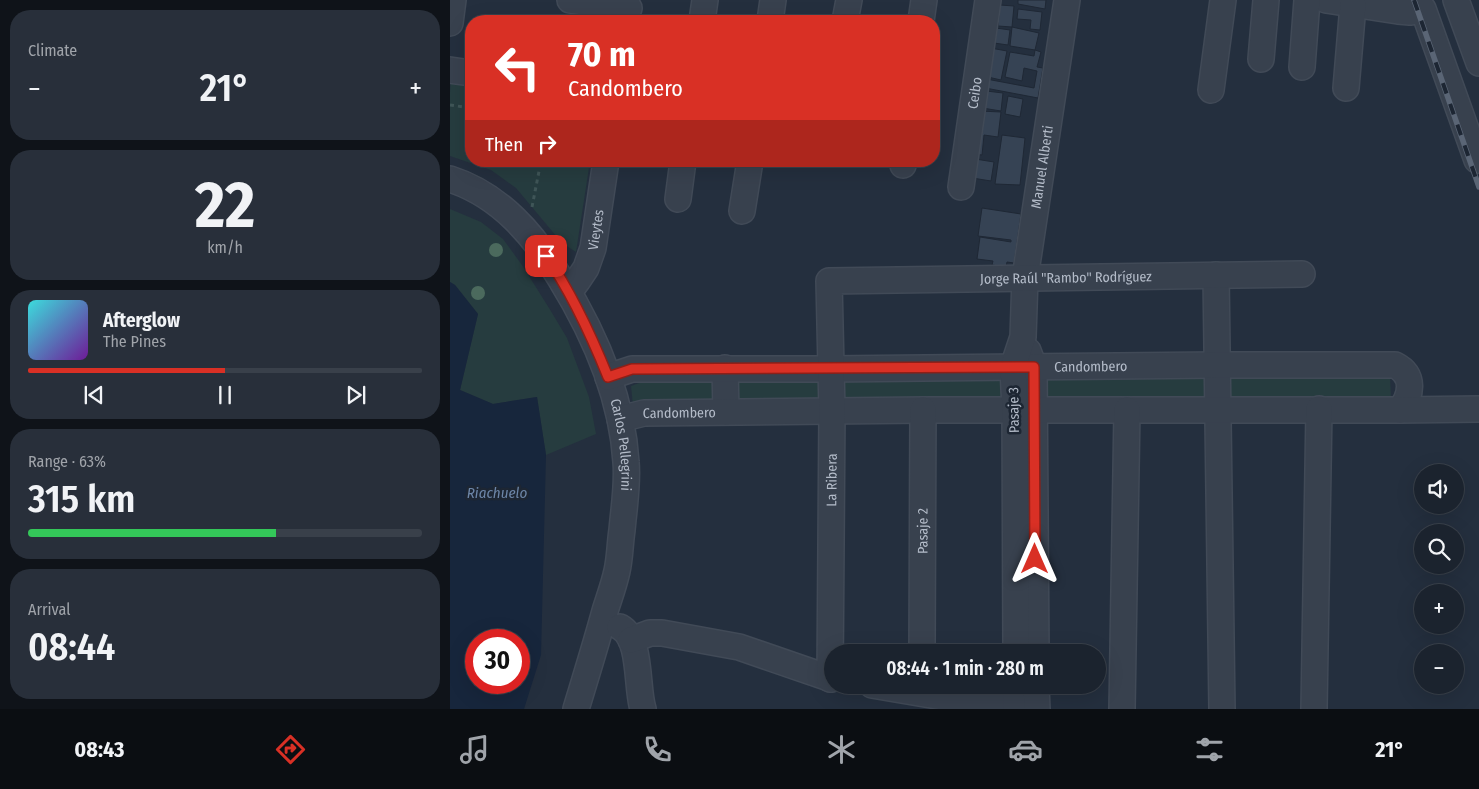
<!DOCTYPE html>
<html lang="en">
<head>
<meta charset="utf-8">
<style>
  body { margin:0; font-family:"Fira Sans Condensed",sans-serif; background:#282f3a; color:#f1f3f6; height:100vh; display:flex; flex-direction:column; font-size:19px; white-space:nowrap }
  * { box-sizing:border-box; margin:0 }
  p { font-size:16px; color:#a0a4aa }
  .icon { flex:none; width:28px; height:28px; fill:none; stroke:currentColor; stroke-width:2; stroke-linecap:round; stroke-linejoin:round }
  .map { position:relative; flex:1; overflow:hidden }
  .side { display:flex; flex-direction:column; gap:10px; padding:10px; background:#0f1319; width:450px }
  .side>* { flex:none }
  .guide { position:absolute; left:15px; top:15px; width:475px; height:152px; border-radius:20px; box-shadow:0 5px 20px #0002,0 0 0 1px #39404a; background:#d93025; color:#fff; overflow:hidden }
  .buttons { position:absolute; left:964px; top:464px; display:grid; gap:10px }
  .buttons a { display:grid; place-items:center; width:50px; height:50px; border-radius:50%; background:#1b232e; box-shadow:0 5px 20px #0002,0 0 0 1px #39404a; font-size:25px }
  .speed { position:absolute; left:15px; top:629px; display:flex; gap:10px; font-size:25px; font-weight:700; text-align:center }
  .speed>* { display:grid; place-content:center; width:65px; height:65px; border-radius:50%; background:#1b232e; box-shadow:0 5px 20px #0002,0 0 0 1px #39404a; line-height:1 }
  .speed .limit { border:8px solid #d22; background:#fff; color:#111 }
  .pin { position:absolute; display:grid; place-items:center; width:42px; height:42px; color:#fff; margin:-21px; border-radius:10px; box-shadow:0 2px 8px #0006 }
  .me { position:absolute; width:55px; margin:-28px; rotate:0deg; stroke-linejoin:round; filter:drop-shadow(0 0 4px #0008) }
  .turn { display:flex; align-items:center; gap:18px; height:105px; padding:0 20px; font-size:22px }
  .turn .icon { width:65px; height:65px; stroke-width:2.5 }
  .turn b { display:block; font-size:35px; line-height:42px }
  .then { display:flex; align-items:center; height:48px; padding:0 20px; background:#0003; gap:10px; font-size:19px }
  .big { font-size:38px; font-weight:600; line-height:1.1 }
  .side .card { flex:1; display:flex; flex-direction:column; justify-content:center; gap:8px; min-width:0; padding:0 18px; border-radius:20px; background:#282f3a }
  .side .dial { align-items:center; gap:0 }
  .dial b { font-size:65px; line-height:1 }
  .song { display:flex; align-items:center; gap:15px }
  .cover { width:60px; height:60px; border-radius:8px; background:linear-gradient(135deg,hsl(180 70% 55%),hsl(280 70% 35%)) }
  .played { height:5px; border-radius:2px; background:linear-gradient(90deg,#d93025 50%,#39404a 50%) }
  .keys { display:flex; justify-content:space-around; direction:ltr }
  .heat { display:flex; justify-content:space-between; align-items:center; font-size:28px; direction:ltr }
  .charge { height:8px; border-radius:4px; background:linear-gradient(90deg,#34c759 63%,#39404a 0) }
  .trip { position:absolute; left:374px; top:644px; width:282px; height:50px; border-radius:25px; background:#1b232e; box-shadow:0 5px 20px #0002,0 0 0 1px #39404a; font-weight:600; line-height:50px; text-align:center }
  .dock { display:flex; height:80px; justify-content:space-around; align-items:center; background:#0b0e12; color:#a0a4aa }
  .dock .icon { width:35px; height:35px }
  .dock .current { color:#d93025 }
  .dock b { font-size:22px; color:#f1f3f6 }
  main { display:flex; flex:1; min-height:0 }
  .map>svg:first-child { display:block }
  .green { fill:#263c3f }
  .water { fill:#17263c; fill-rule:evenodd }
  .building { fill:#364354; stroke:#1f2835 }
  .lines { fill:none; stroke-linecap:round; stroke-linejoin:round }
  .minor-casing { stroke:#414a57; stroke-width:28 }
  .path { stroke:#3f5557; stroke-width:3; stroke-dasharray:4 4; stroke-linecap:butt }
  .minor { stroke:#38414e; stroke-width:25 }
  .rail-casing { stroke:#5a6575; stroke-width:5.5 }
  .rail { stroke:#1d2633; stroke-width:4; stroke-dasharray:11; stroke-linecap:butt }
  .tree { fill:#4b6a5d }
  .route-casing { stroke:#8d1f18; stroke-width:12 }
  .route { stroke:#d93025; stroke-width:9 }
  .labels { text-anchor:middle; dominant-baseline:central; stroke-width:5; stroke-linejoin:round; paint-order:stroke }
  .street-label { font-size:14px; fill:#b4bcc9; stroke:#1d2633 }
  .water-label { font-size:15px; font-style:italic; fill:#6d86a8; stroke:#1d2633 }
</style>
</head>
<body>
<main>
<section class="side">
<div class="card"><p>Climate</p>
<div class="heat"><a>−</a><b class="big">21°</b><a>+</a></div>
</div>
<div class="card dial"><b>22</b><p>km/h</p></div>
<div class="card">
<div class="song"><i class="cover"></i><div><b>Afterglow</b><p>The Pines</p></div></div>
<div class="played"></div>
<div class="keys"><svg class="icon" aria-label="previous" viewBox="0 0 24 24"><path d="M18 5L8 12l10 7zM5 5v14"/></svg><svg class="icon" aria-label="pause" viewBox="0 0 24 24"><path d="M8 5v14M16 5v14"/></svg><svg class="icon" aria-label="next" viewBox="0 0 24 24"><path d="M6 5l10 7-10 7zM19 5v14"/></svg></div>
</div>
<div class="card"><p>Range · 63%</p><b class="big">315 km</b><div class="charge"></div></div>
<div class="card"><p>Arrival</p><b class="big">08:44</b></div>
</section>
<div class="map">
<svg width="1029" height="709" viewBox="0 0 1029 709">
  <rect width="100%" height="100%" fill="#242f3e"/>
  <g class="green">
    <polygon points="1,79 21,81 21,161 140,161 126,252 112,243 66,188 41,170 0,156 0,92"/>
    <polygon points="0,209 31,222 53,239 72,265 99,308 117,338 139,397 146,434 96,455 87,397 43,404 10,390 28,314 5,285 0,282"/>
    <polygon points="754,375 755,400 592,403 591,378"/>
    <polygon points="940,375 941,400 777,403 777,378"/>
    <polygon points="374,378 375,403 284,407 283,381"/>
    <polygon points="554,378 554,403 391,406 391,381"/>
    <polygon points="192,382 270,383 270,407 183,406 181,386"/>
  </g>
  <path class="water" d="M0,282L5,285L28,314L10,390L43,404L87,397L96,455L91,655L74,709H0ZM27,640H69V682H26Z"/>
  <g class="building">
    <polygon points="568,0 596,0 595,9 568,4"/>
    <polygon points="550,5 564,6 562,27 548,26"/>
    <polygon points="568,9 592,12 590,30 580,29 581,20 567,19"/>
    <polygon points="539,27 560,30 558,45 537,42"/>
    <polygon points="562,27 589,33 585,50 560,46"/>
    <polygon points="535,47 557,51 551,80 529,75"/>
    <polygon points="585,50 591,52 587,67 593,68 588,98 530,87 531,78 584,88 587,71 574,68 572,81 555,77 560,52 584,56"/>
    <polygon points="528,90 553,93 551,111 526,107"/>
    <polygon points="558,96 573,99 570,117 555,114"/>
    <polygon points="530,111 551,112 548,137 534,135 532,155 523,154"/>
    <polygon points="552,135 575,138 570,185 545,184"/>
    <polygon points="519,158 544,162 541,181 516,177"/>
    <polygon points="532,208 571,214 564,263 557,262 556,267 542,265 543,261 527,259 530,237 561,242 561,240 528,236"/>
  </g>
  <g class="lines">
    <defs>
      <g id="minor">
        <polyline points="120,0 179,8"/>
        <polyline points="876,0 948,11 960,12 973,9 1027,160"/>
        <polyline points="1006,0 1029,63"/>
        <polyline points="252,21 255,0"/>
        <polyline points="320,21 323,0"/>
        <polyline points="395,21 399,0"/>
        <polyline points="471,21 474,0"/>
        <polyline points="0,23 3,0"/>
        <polyline points="811,59 816,0"/>
        <polyline points="852,67 857,0"/>
        <polyline points="0,70 21,73"/>
        <polyline points="896,88 903,5"/>
        <polyline points="761,90 773,0"/>
        <polyline points="453,165 454,161"/>
        <path id="s1" d="M0,179C50,195 84,235 110,278C144,333 172,397 176,462C178,484 174,507 172,530C170,543 170,558 167,571C164,585 159,598 155,611C146,644 136,676 126,709"/>
        <path id="s2" d="M511,187L538,0"/>
        <polyline points="228,199 233,161"/>
        <polyline points="292,211 300,161"/>
        <polyline points="766,275 772,709"/>
        <path id="s3" d="M119,292L128,280L136,268L143,248L156,161"/>
        <polyline points="578,351 584,367 586,652"/>
        <polyline points="275,368 276,412"/>
        <path id="s4" d="M158,377L182,369H381L766,365H945C965,375 962,395 950,410"/>
        <path id="s5" d="M170,419L194,413L473,410H950L1029,409"/>
        <path d="M170,627C192,639 186,687 193,709"/>
        <polyline points="181,640 200,633 212,633 289,647 382,679"/>
        <path id="s6" d="M472,652L473,410"/>
        <path id="s7" d="M566,652L565,411L563,367L573,337L575,278L617,0"/>
        <path id="s8" d="M380,679L382,411L379,281L852,274"/>
        <polyline points="422,685 564,709"/>
        <polyline points="566,685 566,709"/>
        <polyline points="586,685 587,709"/>
        <polyline points="672,709 677,410"/>
        <polyline points="864,709 869,409"/>
      </g>
    </defs>
    <use href="#minor" class="minor-casing"/>
    <g class="path">
      <polyline points="0,105 21,108"/>
      <polyline points="82,207 91,161"/>
    </g>
    <use href="#minor" class="minor"/>
    <defs>
      <polyline id="rail" points="964,0 1029,187"/>
    </defs>
    <use href="#rail" class="rail-casing"/>
    <use href="#rail" class="rail"/>
  </g>
  <g class="tree">
    <circle cx="46" cy="250" r="7"/>
    <circle cx="28" cy="293" r="7"/>
  </g>
  <g class="lines">
    <defs>
      <path id="route" d="M96,256C122,293 141,335 158,377L182,369L584,367L585,559"/>
    </defs>
    <use href="#route" class="route-casing"/>
    <use href="#route" class="route"/>
  </g>
  <g class="labels">
    <g class="street-label">
      <text stroke="none"><textPath href="#s2" startOffset="95">Ceibo</textPath></text>
      <text stroke="none"><textPath href="#s7" startOffset="488">Manuel Alberti</textPath></text>
      <text stroke="none"><textPath href="#s3" startOffset="69">Vieytes</textPath></text>
      <text stroke="none"><textPath href="#s8" startOffset="635">Jorge Raúl "Rambo" Rodríguez</textPath></text>
      <text stroke="none"><textPath href="#s4" startOffset="484">Candombero</textPath></text>
      <text transform="translate(564 410) rotate(-91)">Pasaje 3</text>
      <text stroke="none"><textPath href="#s5" startOffset="60">Candombero</textPath></text>
      <text stroke="none"><textPath href="#s1" startOffset="331">Carlos Pellegrini</textPath></text>
      <text stroke="none"><textPath href="#s8" startOffset="199">La Ribera</textPath></text>
      <text stroke="none"><textPath href="#s6" startOffset="121">Pasaje 2</textPath></text>
    </g>
    <g class="water-label">
      <text x="47" y="493">Riachuelo</text>
    </g>
  </g>
</svg>
<div class="buttons">
<a><svg class="icon" aria-label="sound" viewBox="0 0 24 24"><path d="M4 9h4l5-4v14l-5-4H4zM17 9q2 3 0 6"/></svg></a>
<a><svg class="icon" aria-label="search" viewBox="0 0 24 24"><circle cx="10" cy="10" r="6"/><path d="M15 15l6 6"/></svg></a>
<a>+</a>
<a>−</a>
</div>
<div class="speed"><div class="limit">30</div></div>
<div class="pin" style="left:96px;top:256px;background:#d93025"><svg class="icon" aria-label="arrive" viewBox="0 0 24 24"><path d="M6 21V4h12l-3 4 3 4H6"/></svg></div>
<svg class="me" style="left:585px;top:559px" viewBox="-20 -20 40 40"><path d="M0-17L14 15 0 8-14 15z" fill="#d93025" stroke="#fff" stroke-width="4"/></svg>
<div class="trip">08:44 · 1 min · 280 m</div>
<div class="guide">
<div class="turn"><svg class="icon" aria-label="left" viewBox="0 0 24 24"><path d="M17 20v-9H6M10 6l-5 5 5 5"/></svg><div><b>70 m</b>Candombero</div></div>
<div class="then">Then<svg class="icon" aria-label="right" viewBox="0 0 24 24"><path d="M7 20v-9h11M14 6l5 5-5 5"/></svg></div>
</div>
</div>
</main>
<nav class="dock">
<b>08:43</b>
<svg class="icon current" aria-label="directions" viewBox="0 0 24 24"><path d="M12 3l9 9-9 9-9-9zM9 14v-3h6M13 9l2 2-2 2"/></svg>
<svg class="icon" aria-label="music" viewBox="0 0 24 24"><path d="M9 18V5l10-2v13"/><circle cx="6" cy="18" r="3"/><circle cx="16" cy="16" r="3"/></svg>
<svg class="icon" aria-label="phone" viewBox="0 0 24 24"><path d="M5 4h4l2 5-3 2q2 4 5 5l2-3 5 2v4C11 20 4 13 5 4z"/></svg>
<svg class="icon" aria-label="climate" viewBox="0 0 24 24"><path d="M12 3v18M4 7l16 10M4 17L20 7"/></svg>
<svg class="icon" aria-label="car" viewBox="0 0 24 24"><path d="M5 17H2v-5l4-1 3-4h7l3 4 3 1v5h-3M9 17h6M6 11h13"/><circle cx="7" cy="17" r="2"/><circle cx="17" cy="17" r="2"/></svg>
<svg class="icon" aria-label="filters" viewBox="0 0 24 24"><path d="M4 7h16M4 17h16"/><circle cx="9" cy="7" r="2"/><circle cx="15" cy="17" r="2"/></svg>
<b>21°</b>
</nav>
</body>
</html>
